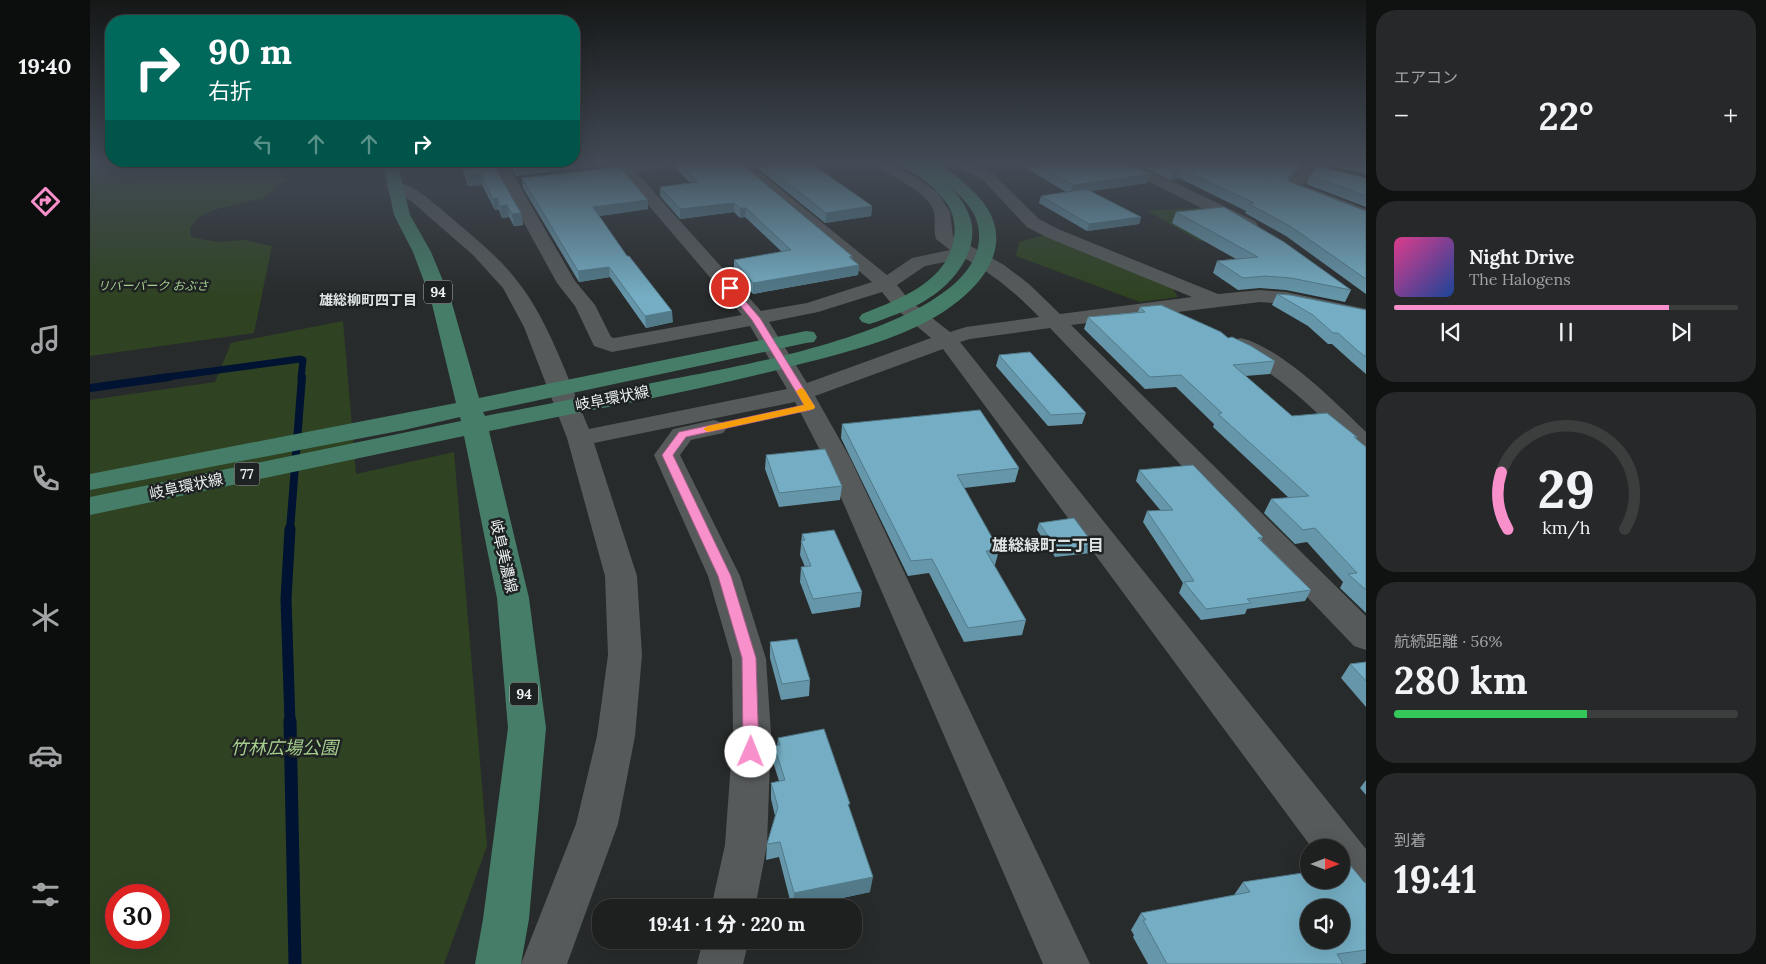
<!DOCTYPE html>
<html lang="ja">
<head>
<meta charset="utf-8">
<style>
  body { margin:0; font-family:Lora,"Noto Sans JP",serif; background:#262829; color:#f1f3f6; height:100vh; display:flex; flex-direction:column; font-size:19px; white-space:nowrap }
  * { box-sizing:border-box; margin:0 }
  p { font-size:16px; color:#a1a3a5 }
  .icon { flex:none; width:28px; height:28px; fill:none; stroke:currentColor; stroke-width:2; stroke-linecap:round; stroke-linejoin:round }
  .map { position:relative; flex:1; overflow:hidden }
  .drawer { display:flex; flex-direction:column; gap:10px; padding:10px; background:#101212; width:400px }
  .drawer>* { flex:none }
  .hud { position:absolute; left:15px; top:15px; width:475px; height:152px; border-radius:20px; box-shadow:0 5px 20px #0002,0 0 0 1px #3c3e3e; background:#00695c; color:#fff; overflow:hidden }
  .needle { width:32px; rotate:90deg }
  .tools { position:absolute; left:1210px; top:839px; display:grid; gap:10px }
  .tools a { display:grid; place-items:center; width:50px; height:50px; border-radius:50%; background:#1e2020; box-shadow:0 5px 20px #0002,0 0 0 1px #3c3e3e; font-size:25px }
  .speed { position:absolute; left:15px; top:884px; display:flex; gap:10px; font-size:25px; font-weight:700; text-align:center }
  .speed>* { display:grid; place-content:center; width:65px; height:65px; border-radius:50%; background:#1e2020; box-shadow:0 5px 20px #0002,0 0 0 1px #3c3e3e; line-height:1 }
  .speed .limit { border:8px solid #d22; background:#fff; color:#111 }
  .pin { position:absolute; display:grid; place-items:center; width:42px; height:42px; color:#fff; margin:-21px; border:2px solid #fff; border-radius:50%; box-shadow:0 1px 5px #0007 }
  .me { position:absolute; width:55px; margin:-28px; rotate:1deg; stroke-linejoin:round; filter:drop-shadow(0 0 4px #0008) }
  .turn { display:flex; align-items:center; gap:18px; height:105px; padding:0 20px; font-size:22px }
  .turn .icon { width:65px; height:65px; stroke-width:2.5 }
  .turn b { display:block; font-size:35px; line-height:42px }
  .lanes { display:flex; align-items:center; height:48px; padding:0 20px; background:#0003; justify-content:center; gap:25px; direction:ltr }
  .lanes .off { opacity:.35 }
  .big { font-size:38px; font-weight:800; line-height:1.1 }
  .drawer .tile { flex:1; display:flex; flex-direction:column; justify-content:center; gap:8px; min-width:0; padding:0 18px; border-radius:20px; background:#262829 }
  .drawer .dial { align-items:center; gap:0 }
  .dial svg { height:130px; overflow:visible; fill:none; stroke:#3c3e3e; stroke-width:7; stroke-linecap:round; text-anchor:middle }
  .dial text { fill:#f1f3f6; stroke:none }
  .song { display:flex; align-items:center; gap:15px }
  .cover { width:60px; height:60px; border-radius:8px; background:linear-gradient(135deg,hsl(330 70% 55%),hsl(220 70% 35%)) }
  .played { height:5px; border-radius:2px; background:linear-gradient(90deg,#f890cc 80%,#3c3e3e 80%) }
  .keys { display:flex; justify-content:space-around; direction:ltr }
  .heat { display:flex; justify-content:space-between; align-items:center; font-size:28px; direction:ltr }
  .charge { height:8px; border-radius:4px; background:linear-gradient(90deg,#34c759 56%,#3c3e3e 0) }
  .trip { position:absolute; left:502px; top:899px; width:270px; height:50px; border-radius:20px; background:#1e2020; box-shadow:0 5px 20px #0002,0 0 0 1px #3c3e3e; font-weight:800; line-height:50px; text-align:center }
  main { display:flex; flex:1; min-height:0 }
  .tabs { display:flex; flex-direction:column; width:90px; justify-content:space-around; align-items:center; background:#0c0d0d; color:#a1a3a5 }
  .tabs .icon { width:35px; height:35px }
  .tabs .active { color:#f890cc }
  .tabs b { font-size:22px; color:#f1f3f6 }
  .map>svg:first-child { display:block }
  .green { fill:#2f4322; fill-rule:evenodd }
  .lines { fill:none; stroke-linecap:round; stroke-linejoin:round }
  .stream-far3 { stroke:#001332; stroke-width:7 }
  .stream-far2 { stroke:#001332; stroke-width:8 }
  .stream-far1 { stroke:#001332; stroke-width:11 }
  .stream { stroke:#001332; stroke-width:13 }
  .minor { fill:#565a5a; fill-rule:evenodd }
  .major { fill:#457d68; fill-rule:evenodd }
  .wall { fill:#6596a9 }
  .shaded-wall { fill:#527a89 }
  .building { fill:#75aec4; stroke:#527a89; fill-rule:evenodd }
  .route { fill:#f890cc; stroke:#a15e85 }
  .slow { fill:#f59e0b }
  .labels { text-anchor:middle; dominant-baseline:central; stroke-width:5; stroke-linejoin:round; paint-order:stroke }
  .far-park-label { font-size:12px; font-style:italic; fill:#a5cd8d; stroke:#1e2222 }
  .shield { fill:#1e2222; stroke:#afb2b2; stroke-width:1 }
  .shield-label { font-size:14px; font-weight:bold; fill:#edf0f0 }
  .far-neighbourhood-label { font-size:14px; font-weight:bold; fill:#dfe4e4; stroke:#1e2222 }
  .street-label { font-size:15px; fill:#edf0f0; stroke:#1e2222 }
  .neighbourhood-label { font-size:16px; font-weight:bold; fill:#dfe4e4; stroke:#1e2222 }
  .near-park-label { font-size:18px; font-style:italic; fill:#a5cd8d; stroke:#1e2222 }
</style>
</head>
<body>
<main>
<nav class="tabs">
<b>19:40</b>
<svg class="icon active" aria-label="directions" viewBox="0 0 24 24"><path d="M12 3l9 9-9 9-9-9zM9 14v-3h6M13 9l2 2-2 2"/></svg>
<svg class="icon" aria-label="music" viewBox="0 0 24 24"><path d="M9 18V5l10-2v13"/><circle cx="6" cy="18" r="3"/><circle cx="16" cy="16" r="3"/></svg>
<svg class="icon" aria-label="phone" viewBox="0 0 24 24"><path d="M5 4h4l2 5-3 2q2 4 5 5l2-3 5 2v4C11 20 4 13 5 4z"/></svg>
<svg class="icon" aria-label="climate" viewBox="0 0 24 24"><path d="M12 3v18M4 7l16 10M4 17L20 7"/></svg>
<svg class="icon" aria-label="car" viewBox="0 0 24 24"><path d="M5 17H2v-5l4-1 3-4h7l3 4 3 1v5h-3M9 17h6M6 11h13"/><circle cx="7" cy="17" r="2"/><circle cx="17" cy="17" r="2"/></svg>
<svg class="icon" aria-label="filters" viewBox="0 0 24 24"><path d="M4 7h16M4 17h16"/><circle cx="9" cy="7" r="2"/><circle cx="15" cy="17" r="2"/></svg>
</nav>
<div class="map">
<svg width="1276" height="964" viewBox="0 0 1276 964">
  <rect width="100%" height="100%" fill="#282b2b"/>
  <g class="green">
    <polygon points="0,162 196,162 196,180 174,198 124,210 109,217 100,228 101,237 127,242 154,240 182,246 164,333 0,356"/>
    <polygon points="1118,207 1170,235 1109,241 1057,211"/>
    <polygon points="954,235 1082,288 1088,297 1050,302 926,256 929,242"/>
    <path d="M253,321L266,474L364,452L397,846L354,964H0V400L125,382L141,343ZM26,895H69V938H26Z"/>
  </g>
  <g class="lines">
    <polyline class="stream-far3" points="70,378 210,359 213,360 211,378"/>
    <g class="stream-far2">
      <polyline points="0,388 79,377"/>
      <polyline points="200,530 212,377"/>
    </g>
    <polyline class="stream-far1" points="200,529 196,599 200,722"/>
    <polyline class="stream" points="200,721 205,964"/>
    <g class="minor">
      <path d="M404,162H418L428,183L485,281L505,305L521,337L524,338L652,315L531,173H516L514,170L516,167L524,165L522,162L538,163L595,162L593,165L588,166L546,172L671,311L717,303L782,282L641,162H657L797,275L822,258L860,250L846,239C843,230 846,221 844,212C838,191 799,175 782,165L780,162H798L830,180L848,193L860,212L863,236L914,265L939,284L970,314L1102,297L956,237L937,227L893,180L863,165L861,162H879L903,174L949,219L968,229L1128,294L1170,290L1196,292L1276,309V321L1196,304L1170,302L981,325L1276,616V650L1264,646L960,328L880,339L870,342L1276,849V904L1261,898L1247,880H1251V848H1222L853,349L725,396L759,456L1000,964H953L733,456L705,402L504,443L547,576L552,655L545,736L528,824L477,964H431L486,824L507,736L518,655L515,576L477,438L434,327L413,288L383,255L320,200L298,189L296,186L298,183C317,178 338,199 351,209C377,232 407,254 428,282C459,321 479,382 499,429L697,389L660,326L522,352L504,346L485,306L467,283L412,183ZM874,258C903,274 926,293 949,317L876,327L860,332L819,300L807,285L835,266ZM792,292L805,308L841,338L717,383L679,322L728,312Z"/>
      <polygon points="1018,162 1038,162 1062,172 1165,221 1168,225 1165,229 1159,230 1153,229 1052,178 1020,165"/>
      <polygon points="1221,164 1226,165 1228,168 1213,185 1276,209 1276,220 1197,190 1195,187 1197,184 1216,165"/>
      <path d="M1151,338C1193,349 1245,402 1276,432V455L1267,453C1229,413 1191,376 1143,350L1140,345L1143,340Z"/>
      <polygon points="624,420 633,423 637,428 633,433 601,440 590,455 650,576 676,659 681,734 677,845 665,908 621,908 635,845 643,734 642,659 618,576 564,455 583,429"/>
      <polygon points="613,940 659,940 653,964 607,964"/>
    </g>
    <path class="major" d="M293,162H307L320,215L341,252L361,300L389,398L716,331L724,332L727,337L724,342L716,343L393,412L395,416C454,405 513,393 572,381C638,368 916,324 887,222C883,207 870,196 860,186C868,195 875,204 879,215C892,247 865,282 839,298C823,309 804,315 786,322L779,324L772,322L769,318L772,314C807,300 859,282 864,237C866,224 863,211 855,201C848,192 840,184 830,177C823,173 813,169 809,162C821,162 834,160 844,162C855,164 874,183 883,191C940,246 881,301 828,326C788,345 742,356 699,367C600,393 499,410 399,431L439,598L456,728L439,919L431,964H385L393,919L418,728L407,598L374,436L0,515V497L371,421L370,417L314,430L0,490V474L366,403L341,300L323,252L304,215Z"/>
  </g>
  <g class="wall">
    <polygon points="370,162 404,162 408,173 431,213 433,225 424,226 419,217 412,218 409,210 405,210 392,185 378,186"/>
    <polygon points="420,162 520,162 521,164 426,176"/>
    <polygon points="585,162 649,162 762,256 762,259 769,265 768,275 663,294 644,270 644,260 692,252 655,217 650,218 644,212 590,219 570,196 570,187 600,183 586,168"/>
    <polygon points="660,162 719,162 782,206 781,216 735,223"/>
    <polygon points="926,162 1031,162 1060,174 1057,183 1001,191 1051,217 1049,224 997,231 949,203 951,196 976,192"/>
    <polygon points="1042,162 1212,162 1210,169 1199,181 1200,182 1276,211 1276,294 1196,236 1155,213 1156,211 1089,178 1080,180"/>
    <polygon points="1225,162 1276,162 1276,174 1227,163"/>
    <polygon points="1220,175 1276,178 1276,207 1216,184"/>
    <polygon points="432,178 558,200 558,209 509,216 583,322 556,328 520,277 489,282 433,188"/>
    <polygon points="1086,212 1261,290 1255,302 1196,290 1170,288 1148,290 1123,273 1127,261 1146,259 1082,223"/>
    <polygon points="1187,294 1276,310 1276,374 1262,362 1242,344 1238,344 1218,326 1182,305"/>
    <polygon points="1050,307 1138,338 1185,361 1180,374 1155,376 1202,416 1267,437 1266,439 1276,447 1276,613 1250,588 1253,582 1217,542 1205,544 1174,513 1181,499 1199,498 1123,427 1124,424 1086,387 1055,389 994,329 998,317 1048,312"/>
    <polygon points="909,355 996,413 992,424 958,426 906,366"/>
    <polygon points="752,424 929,468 925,482 874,488 909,550 905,565 904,565 936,620 932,635 874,642 839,573 818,576 751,438"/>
    <polygon points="676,455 752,486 750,500 689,507 675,469"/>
    <polygon points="1049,470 1173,537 1171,540 1221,590 1215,601 1157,609 1155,614 1111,620 1089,593 1093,583 1053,522 1057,511 1071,511 1046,481"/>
    <polygon points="949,523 1004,545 1001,553 965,557 947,530"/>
    <polygon points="712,534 772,592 770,607 722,614 710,582 711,567 715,567 710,555"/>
    <polygon points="680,642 720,680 719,696 691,700 680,658"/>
    <polygon points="1276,662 1276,707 1251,678 1260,664"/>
    <polygon points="688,738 759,808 780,892 706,908 702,908 689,857 676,860 677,844 685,816 681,799 681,783 689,781 683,762 684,746 687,746"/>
    <polygon points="1276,780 1276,795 1270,788"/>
    <polygon points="1153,882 1274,882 1276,883 1276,963 1271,964 1058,964 1043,937 1044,935 1041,930 1051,913 1144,895"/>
  </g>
  <g class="shaded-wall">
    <polygon points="449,162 520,162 521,164 426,176 425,165"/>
    <polygon points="1211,162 1212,162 1210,169 1193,187 1197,178"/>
    <polygon points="1091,169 1089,178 1080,180 1083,170"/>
    <polygon points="391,174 392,185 378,186 376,175"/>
    <polygon points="1060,174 1057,183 980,194 983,185"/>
    <polygon points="407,198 409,210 405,210 403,199"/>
    <polygon points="558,200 558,209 504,217 503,207"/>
    <polygon points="644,203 644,212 590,219 590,209"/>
    <polygon points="417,205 419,217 412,218 410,206"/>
    <polygon points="782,206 781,216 735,223 736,213"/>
    <polygon points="650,208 656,208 655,217 650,218"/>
    <polygon points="431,213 433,225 424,226 422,214"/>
    <polygon points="1051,217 1049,224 997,231 999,224"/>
    <polygon points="762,256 761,266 769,265 768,275 663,294 663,283"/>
    <polygon points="519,267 520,277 489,282 488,271"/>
    <polygon points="582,311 583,322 556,328 555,316"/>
    <polygon points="783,877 780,892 706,908 702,908 704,893"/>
  </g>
  <g class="building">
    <polygon points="372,162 404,162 408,173 431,213 422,214 417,205 410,206 407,198 403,199 391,174 376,175"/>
    <polygon points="423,162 449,162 425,165"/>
    <polygon points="588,162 649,162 762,256 759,257 769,265 663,283 644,260 701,250 656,208 650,208 644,203 590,209 570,187 608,182"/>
    <polygon points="671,162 719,162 782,206 736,213"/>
    <polygon points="943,162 1031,162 1060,174 983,185"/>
    <polygon points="1064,162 1211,162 1197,178 1200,182 1276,211 1276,279 1200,226 1159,204 1164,203 1091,169 1083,170"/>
    <polygon points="1265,162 1276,162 1276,164"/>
    <polygon points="1228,166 1276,178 1276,196 1220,175"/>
    <polygon points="530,167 558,200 503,207 537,256 539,256 582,311 555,316 519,267 488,271 432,178"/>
    <polygon points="996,189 1051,217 999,224 951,196"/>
    <polygon points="1134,207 1194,242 1261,290 1201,278 1175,276 1153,278 1127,261 1168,257 1086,212"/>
    <polygon points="1187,294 1200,295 1276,310 1276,357 1268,351 1248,333 1243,333 1223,315"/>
    <polygon points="1071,305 1131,332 1138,338 1142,337 1161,346 1185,361 1143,365 1202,416 1237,413 1267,437 1264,437 1276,447 1276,590 1258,574 1267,573 1225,528 1213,530 1181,499 1219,496 1128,414 1132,413 1091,375 1060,377 998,317 1055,312 1050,307"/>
    <polygon points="940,352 996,413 961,415 909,355"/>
    <polygon points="890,410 929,468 867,475 909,550 896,551 936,620 878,628 842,559 821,561 752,424"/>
    <polygon points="735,449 752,486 689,493 676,455"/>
    <polygon points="1103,465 1173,537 1168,538 1221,590 1157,599 1161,603 1116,609 1094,582 1104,581 1057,511 1083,510 1049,470"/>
    <polygon points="984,518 1004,545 968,550 949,523"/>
    <polygon points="744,530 772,592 723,599 711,567 721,566 711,541 715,540 712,534"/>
    <polygon points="707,639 720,680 692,684 680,642"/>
    <polygon points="1276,662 1276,681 1260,664"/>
    <polygon points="734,729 760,804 758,804 783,877 704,893 690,842 677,844 688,807 681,783 695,780 684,746 690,745 688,738"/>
    <path d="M1260,865L1274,882L1276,883V950L1247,954L1253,964H1077L1053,920H1056L1051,913L1160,892L1153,882L1219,872V880H1251V867ZM1219,908H1251V940H1219Z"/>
  </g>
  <linearGradient id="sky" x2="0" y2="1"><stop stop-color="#161818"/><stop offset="0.55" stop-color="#424a55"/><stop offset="1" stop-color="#424a55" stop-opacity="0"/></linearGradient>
  <rect width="1276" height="297" fill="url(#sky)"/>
  <polygon class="route" points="640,286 643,287 670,318 725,407 720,410 596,437 583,455 641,576 666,658 669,752 666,757 661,759 655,757 653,752 652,658 628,576 572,455 589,432 714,405 662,320 636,288"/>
  <polygon class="slow" points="711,388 714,389 725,407 724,409 618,432 613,429 618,426 714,405 706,391"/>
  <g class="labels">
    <g class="far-park-label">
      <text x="63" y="285">リバーパーク おぶさ</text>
    </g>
    <g class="shield">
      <rect x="334" y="280.5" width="28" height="23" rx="4"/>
      <rect x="144.5" y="462.5" width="25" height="23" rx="4"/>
      <rect x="420" y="682.5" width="28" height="23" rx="4"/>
    </g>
    <g class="shield-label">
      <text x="348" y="292">94</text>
      <text x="157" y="474">77</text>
      <text x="434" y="694">94</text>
    </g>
    <g class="far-neighbourhood-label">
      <text x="278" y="300">雄総柳町四丁目</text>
    </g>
    <g class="street-label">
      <text transform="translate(522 398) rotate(-11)">岐阜環状線</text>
      <text transform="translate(96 486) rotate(-12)">岐阜環状線</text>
      <text transform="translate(414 556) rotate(77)">岐阜美濃線</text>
    </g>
    <g class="neighbourhood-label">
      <text x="958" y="545">雄総緑町二丁目</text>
    </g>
    <g class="near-park-label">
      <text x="194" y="747">竹林広場公園</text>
    </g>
  </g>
</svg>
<div class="tools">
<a><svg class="needle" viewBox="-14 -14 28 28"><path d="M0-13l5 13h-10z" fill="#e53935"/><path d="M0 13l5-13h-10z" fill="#a1a3a5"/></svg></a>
<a><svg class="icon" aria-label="sound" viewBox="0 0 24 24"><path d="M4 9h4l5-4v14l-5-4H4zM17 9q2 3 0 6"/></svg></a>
</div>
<div class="speed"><div class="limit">30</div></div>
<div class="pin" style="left:640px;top:288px;background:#d93025"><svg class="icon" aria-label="arrive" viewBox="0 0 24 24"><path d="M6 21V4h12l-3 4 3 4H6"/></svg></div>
<svg class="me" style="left:661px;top:752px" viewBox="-20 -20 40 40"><circle r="19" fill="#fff"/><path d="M0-13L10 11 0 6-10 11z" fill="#f890cc"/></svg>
<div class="trip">19:41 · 1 分 · 220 m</div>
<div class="hud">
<div class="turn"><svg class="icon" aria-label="right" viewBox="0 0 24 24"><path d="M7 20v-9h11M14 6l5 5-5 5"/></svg><div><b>90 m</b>右折</div></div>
<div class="lanes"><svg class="icon off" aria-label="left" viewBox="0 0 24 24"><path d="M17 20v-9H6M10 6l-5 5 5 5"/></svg><svg class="icon off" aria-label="ahead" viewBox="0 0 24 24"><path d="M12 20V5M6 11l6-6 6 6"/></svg><svg class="icon off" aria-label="ahead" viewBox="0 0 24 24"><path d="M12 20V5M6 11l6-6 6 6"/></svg><svg class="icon" aria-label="right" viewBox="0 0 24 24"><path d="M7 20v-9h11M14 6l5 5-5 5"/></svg></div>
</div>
</div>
<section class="drawer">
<div class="tile"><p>エアコン</p>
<div class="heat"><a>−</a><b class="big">22°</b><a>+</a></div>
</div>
<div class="tile">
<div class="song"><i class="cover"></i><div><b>Night Drive</b><p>The Halogens</p></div></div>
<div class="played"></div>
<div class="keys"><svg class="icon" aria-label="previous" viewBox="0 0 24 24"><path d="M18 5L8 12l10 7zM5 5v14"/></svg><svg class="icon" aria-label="pause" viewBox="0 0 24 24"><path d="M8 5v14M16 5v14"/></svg><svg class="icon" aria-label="next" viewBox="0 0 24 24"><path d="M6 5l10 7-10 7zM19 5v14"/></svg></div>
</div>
<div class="tile dial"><svg viewBox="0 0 100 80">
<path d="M14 69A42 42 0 1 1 86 69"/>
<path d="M14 69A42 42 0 0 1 10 34" stroke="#f890cc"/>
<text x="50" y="56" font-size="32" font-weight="700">29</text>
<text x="50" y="72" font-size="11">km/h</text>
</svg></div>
<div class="tile"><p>航続距離 · 56%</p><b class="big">280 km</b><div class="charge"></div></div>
<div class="tile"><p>到着</p><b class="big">19:41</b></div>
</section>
</main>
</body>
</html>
